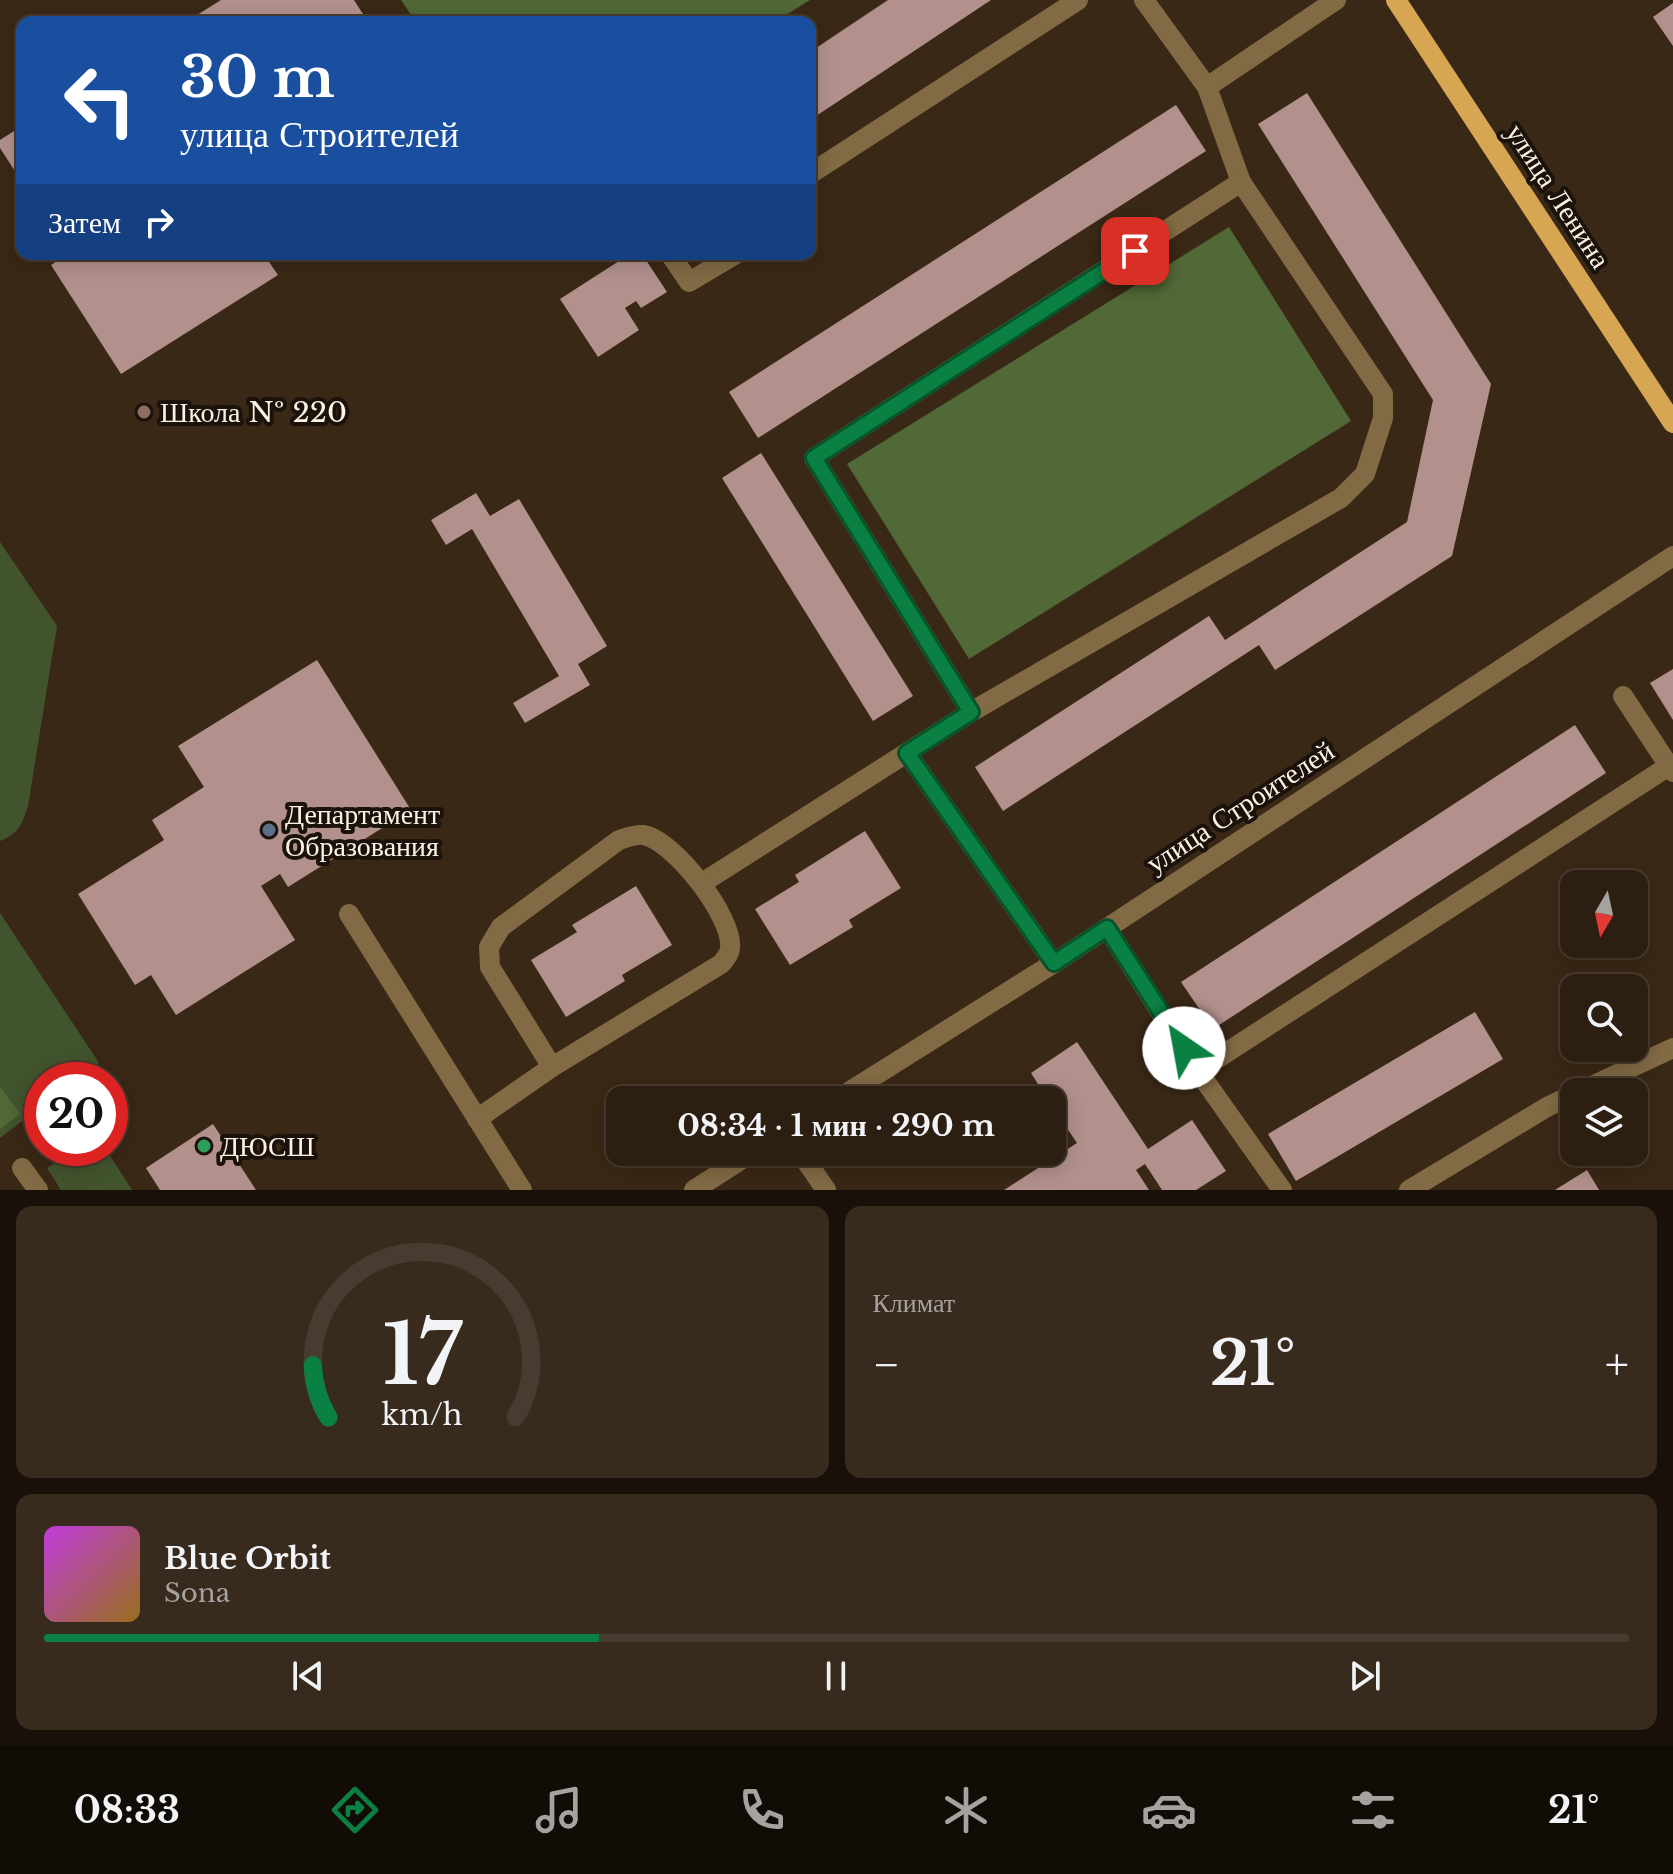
<!DOCTYPE html>
<html lang="ru">
<head>
<meta charset="utf-8">
<style>
  body { margin:0; font-family:"Libre Baskerville",serif; background:#382b1e; color:#f1f3f6; height:100vh; display:flex; flex-direction:column; font-size:30px; white-space:nowrap }
  * { box-sizing:border-box; margin:0 }
  p { font-size:26px; color:#a6a29f }
  .icon { flex:none; width:44px; height:44px; fill:none; stroke:currentColor; stroke-width:2; stroke-linecap:round; stroke-linejoin:round }
  .map { position:relative; height:1190px; overflow:hidden }
  .panel { display:flex; flex-direction:column; gap:16px; padding:16px; background:#181009; flex:1 }
  .panel>* { flex:none }
  .hud { position:absolute; left:16px; top:16px; width:800px; height:244px; border-radius:16px; box-shadow:0 4px 20px #0003,0 0 0 2px #483c30; background:#1a4fa0; color:#fff; overflow:hidden }
  .needle { width:52px; rotate:189deg }
  .tools { position:absolute; left:1560px; top:870px; display:grid; gap:16px }
  .tools a { display:grid; place-items:center; width:88px; height:88px; border-radius:16px; background:#2c1e10; box-shadow:0 4px 20px #0003,0 0 0 2px #483c30; font-size:40px }
  .speed { position:absolute; left:24px; top:1062px; display:flex; gap:16px; font-size:40px; font-weight:700; text-align:center }
  .speed>* { display:grid; place-content:center; width:104px; height:104px; border-radius:50%; background:#2c1e10; box-shadow:0 4px 20px #0003,0 0 0 2px #483c30; line-height:1 }
  .speed .limit { border:12px solid #d22; background:#fff; color:#111 }
  .pin { position:absolute; display:grid; place-items:center; width:68px; height:68px; color:#fff; margin:-34px; border-radius:16px; box-shadow:0 4px 12px #0006 }
  .me { position:absolute; width:88px; margin:-44px; rotate:327deg; stroke-linejoin:round; filter:drop-shadow(0 0 6px #0008) }
  .turn { display:flex; align-items:center; gap:28px; height:168px; padding:0 32px; font-size:36px }
  .turn .icon { width:104px; height:104px; stroke-width:2.5 }
  .turn b { display:block; font-size:56px; line-height:68px }
  .then { display:flex; align-items:center; height:76px; padding:0 32px; background:#0003; gap:16px; font-size:30px }
  .big { font-size:60px; font-weight:700; line-height:1.1 }
  .panel .card { flex:1; display:flex; flex-direction:column; justify-content:center; gap:12px; min-width:0; padding:0 28px; border-radius:16px; background:#382b1e }
  .panel .dial { align-items:center; gap:0 }
  .dial svg { height:208px; overflow:visible; fill:none; stroke:#483c30; stroke-width:7; stroke-linecap:round; text-anchor:middle }
  .dial text { fill:#f1f3f6; stroke:none }
  .song { display:flex; align-items:center; gap:24px }
  .cover { width:96px; height:96px; border-radius:12px; background:linear-gradient(135deg,hsl(290 70% 55%),hsl(40 70% 35%)) }
  .played { height:8px; border-radius:4px; background:linear-gradient(90deg,#0b8043 35%,#483c30 35%) }
  .keys { display:flex; justify-content:space-around; direction:ltr }
  .heat { display:flex; justify-content:space-between; align-items:center; font-size:44px; direction:ltr }
  .panel .tiles { flex:1; display:grid; gap:16px; grid-template-columns:1fr 1fr }
  .card:last-child { grid-column:span 2 }
  .trip { position:absolute; left:606px; top:1086px; width:460px; height:80px; border-radius:16px; background:#2c1e10; box-shadow:0 4px 20px #0003,0 0 0 2px #483c30; font-weight:700; line-height:80px; text-align:center }
  .tab-bar { display:flex; height:128px; justify-content:space-around; align-items:center; background:#120c06; color:#a6a29f }
  .tab-bar .icon { width:56px; height:56px }
  .tab-bar .on { color:#0b8043 }
  .tab-bar b { font-size:36px; color:#f1f3f6 }
  .map>svg:first-child { display:block }
  .green { fill:#42542d }
  .forest { fill:#516837 }
  .building { fill:#b2918d }
  .lines { fill:none; stroke-linecap:round; stroke-linejoin:round }
  .minor { stroke:#826a44; stroke-width:20 }
  .major { stroke:#d7a652; stroke-width:20 }
  .route-casing { stroke:#07532c; stroke-width:20 }
  .route { stroke:#0b8043; stroke-width:14 }
  .education-dot { fill:#8d6e63; stroke:#1b130b; stroke-width:3 }
  .service-dot { fill:#5c6f8a; stroke:#1b130b; stroke-width:3 }
  .leisure-dot { fill:#2e9e5b; stroke:#1b130b; stroke-width:3 }
  .labels { text-anchor:middle; dominant-baseline:central; stroke-width:8; stroke-linejoin:round; paint-order:stroke }
  .street-label { font-size:28px; fill:#fdf1e5; stroke:#1b130b }
  .poi-label { font-size:28px; fill:#fdf1e5; stroke:#1b130b; text-anchor:start }
</style>
</head>
<body>
<div class="map">
<svg width="1673" height="1190" viewBox="0 0 1673 1190">
  <rect width="100%" height="100%" fill="#3a2816"/>
  <g class="green">
    <path d="M0,542L57,626L28,806C22,824 19,833 0,841Z"/>
    <polygon points="0,913 99,1063 76,1080 42,1080 42,1106 0,1138"/>
    <polygon points="77,1148 105,1148 132,1190 61,1190 47,1168"/>
  </g>
  <g class="forest">
    <polygon points="401,0 810,0 775,22 416,22"/>
    <polygon points="1229,227 1351,421 969,659 847,464"/>
    <polygon points="0,1086 20,1114 0,1129"/>
  </g>
  <g class="building">
    <polygon points="221,0 354,0 368,22 186,22"/>
    <polygon points="888,0 991,0 810,120 810,52"/>
    <polygon points="1673,3 1673,46 1653,17"/>
    <polygon points="1307,93 1491,384 1452,556 1275,670 1259,645 1003,811 975,767 1209,616 1225,640 1407,522 1433,400 1258,124"/>
    <polygon points="1176,105 1206,151 758,438 729,392"/>
    <polygon points="22,126 22,182 0,148 0,140"/>
    <polygon points="68,254 269,254 265,256 278,275 121,374 51,265"/>
    <polygon points="630,254 642,254 667,292 641,308 636,301 625,308 639,330 598,357 560,299"/>
    <polygon points="761,453 913,696 873,721 722,478"/>
    <polygon points="476,493 490,516 519,499 607,646 578,664 590,685 525,723 513,703 559,676 472,529 446,545 431,520"/>
    <polygon points="317,660 411,810 288,887 280,874 261,886 295,940 176,1015 151,975 135,985 78,894 164,840 152,820 204,787 178,746"/>
    <polygon points="1673,669 1673,720 1650,683"/>
    <polygon points="1575,725 1606,773 1213,1029 1181,982"/>
    <polygon points="865,831 901,888 849,920 853,927 790,965 755,909 799,882 795,875"/>
    <polygon points="636,886 672,945 622,975 625,981 566,1017 531,960 577,932 572,925"/>
    <polygon points="1475,1012 1503,1059 1296,1181 1268,1134"/>
    <polygon points="1077,1042 1148,1149 1192,1120 1226,1171 1196,1190 1162,1190 1145,1164 1136,1170 1149,1190 1004,1190 1077,1143 1052,1106 1052,1100 1048,1100 1031,1073"/>
    <polygon points="213,1124 256,1190 160,1190 146,1168"/>
    <polygon points="1587,1170 1599,1190 1555,1190"/>
  </g>
  <g class="lines">
    <g class="minor">
      <polyline points="1144,0 1207,87"/>
      <polyline points="810,174 1078,0"/>
      <polyline points="1241,182 1207,87 1336,0"/>
      <polyline points="670,254 689,282 736,254"/>
      <polyline points="1623,696 1669,766"/>
      <polyline points="907,753 1054,963"/>
      <polyline points="702,883 971,712 1341,498 1365,474 1383,418 1383,394 1241,182 814,458 971,712"/>
      <polyline points="349,914 522,1190"/>
      <polyline points="1107,928 1198,1071 1669,766 1673,772"/>
      <polyline points="1198,1071 1282,1190"/>
      <polyline points="1579,1092 1673,1048"/>
      <polyline points="836,1100 1054,963 1673,556"/>
      <path d="M477,1119L552,1067L490,967L489,947L501,927L619,840C626,838 636,834 643,835C673,839 734,918 730,948C730,954 725,959 721,964L552,1067"/>
      <polyline points="800,1152 826,1190"/>
      <polyline points="22,1168 38,1190"/>
      <polyline points="694,1190 753,1152"/>
      <polyline points="1409,1190 1547,1107 1574,1094"/>
    </g>
    <polyline class="major" points="1396,0 1673,423"/>
  </g>
  <g class="lines">
    <defs>
      <polyline id="route" points="1135,251 814,458 971,712 907,753 1054,963 1107,928 1184,1048"/>
    </defs>
    <use href="#route" class="route-casing"/>
    <use href="#route" class="route"/>
  </g>
  <circle class="education-dot" cx="144" cy="412" r="8"/>
  <circle class="service-dot" cx="269" cy="830" r="8"/>
  <circle class="leisure-dot" cx="204" cy="1146" r="8"/>
  <g class="labels">
    <g class="street-label">
      <text transform="translate(1558 196) rotate(57)">улица Ленина</text>
      <text transform="translate(1240 807) rotate(-33)">улица Строителей</text>
    </g>
    <g class="poi-label">
      <text x="160" y="412">Школа № 220</text>
      <text x="285" y="814">Департамент<tspan x="285" dy="32">Образования</tspan></text>
      <text x="220" y="1146">ДЮСШ</text>
    </g>
  </g>
</svg>
<div class="tools">
<a><svg class="needle" viewBox="-14 -14 28 28"><path d="M0-13l5 13h-10z" fill="#e53935"/><path d="M0 13l5-13h-10z" fill="#a6a29f"/></svg></a>
<a><svg class="icon" aria-label="search" viewBox="0 0 24 24"><circle cx="10" cy="10" r="6"/><path d="M15 15l6 6"/></svg></a>
<a><svg class="icon" aria-label="layers" viewBox="0 0 24 24"><path d="M12 4l9 5-9 5-9-5zM3 14l9 5 9-5"/></svg></a>
</div>
<div class="speed"><div class="limit">20</div></div>
<div class="pin" style="left:1135px;top:251px;background:#d93025"><svg class="icon" aria-label="arrive" viewBox="0 0 24 24"><path d="M6 21V4h12l-3 4 3 4H6"/></svg></div>
<svg class="me" style="left:1184px;top:1048px" viewBox="-20 -20 40 40"><circle r="19" fill="#fff"/><path d="M0-13L10 11 0 6-10 11z" fill="#0b8043"/></svg>
<div class="trip">08:34 · 1 мин · 290 m</div>
<div class="hud">
<div class="turn"><svg class="icon" aria-label="left" viewBox="0 0 24 24"><path d="M17 20v-9H6M10 6l-5 5 5 5"/></svg><div><b>30 m</b>улица Строителей</div></div>
<div class="then">Затем<svg class="icon" aria-label="right" viewBox="0 0 24 24"><path d="M7 20v-9h11M14 6l5 5-5 5"/></svg></div>
</div>
</div>
<section class="panel">
<div class="tiles">
<div class="card dial"><svg viewBox="0 0 100 80">
<path d="M14 69A42 42 0 1 1 86 69"/>
<path d="M14 69A42 42 0 0 1 8 49" stroke="#0b8043"/>
<text x="50" y="56" font-size="32" font-weight="700">17</text>
<text x="50" y="72" font-size="11">km/h</text>
</svg></div>
<div class="card"><p>Климат</p>
<div class="heat"><a>−</a><b class="big">21°</b><a>+</a></div>
</div>
<div class="card">
<div class="song"><i class="cover"></i><div><b>Blue Orbit</b><p>Sona</p></div></div>
<div class="played"></div>
<div class="keys"><svg class="icon" aria-label="previous" viewBox="0 0 24 24"><path d="M18 5L8 12l10 7zM5 5v14"/></svg><svg class="icon" aria-label="pause" viewBox="0 0 24 24"><path d="M8 5v14M16 5v14"/></svg><svg class="icon" aria-label="next" viewBox="0 0 24 24"><path d="M6 5l10 7-10 7zM19 5v14"/></svg></div>
</div>
</div>
</section>
<nav class="tab-bar">
<b>08:33</b>
<svg class="icon on" aria-label="directions" viewBox="0 0 24 24"><path d="M12 3l9 9-9 9-9-9zM9 14v-3h6M13 9l2 2-2 2"/></svg>
<svg class="icon" aria-label="music" viewBox="0 0 24 24"><path d="M9 18V5l10-2v13"/><circle cx="6" cy="18" r="3"/><circle cx="16" cy="16" r="3"/></svg>
<svg class="icon" aria-label="phone" viewBox="0 0 24 24"><path d="M5 4h4l2 5-3 2q2 4 5 5l2-3 5 2v4C11 20 4 13 5 4z"/></svg>
<svg class="icon" aria-label="climate" viewBox="0 0 24 24"><path d="M12 3v18M4 7l16 10M4 17L20 7"/></svg>
<svg class="icon" aria-label="car" viewBox="0 0 24 24"><path d="M5 17H2v-5l4-1 3-4h7l3 4 3 1v5h-3M9 17h6M6 11h13"/><circle cx="7" cy="17" r="2"/><circle cx="17" cy="17" r="2"/></svg>
<svg class="icon" aria-label="filters" viewBox="0 0 24 24"><path d="M4 7h16M4 17h16"/><circle cx="9" cy="7" r="2"/><circle cx="15" cy="17" r="2"/></svg>
<b>21°</b>
</nav>
</body>
</html>
